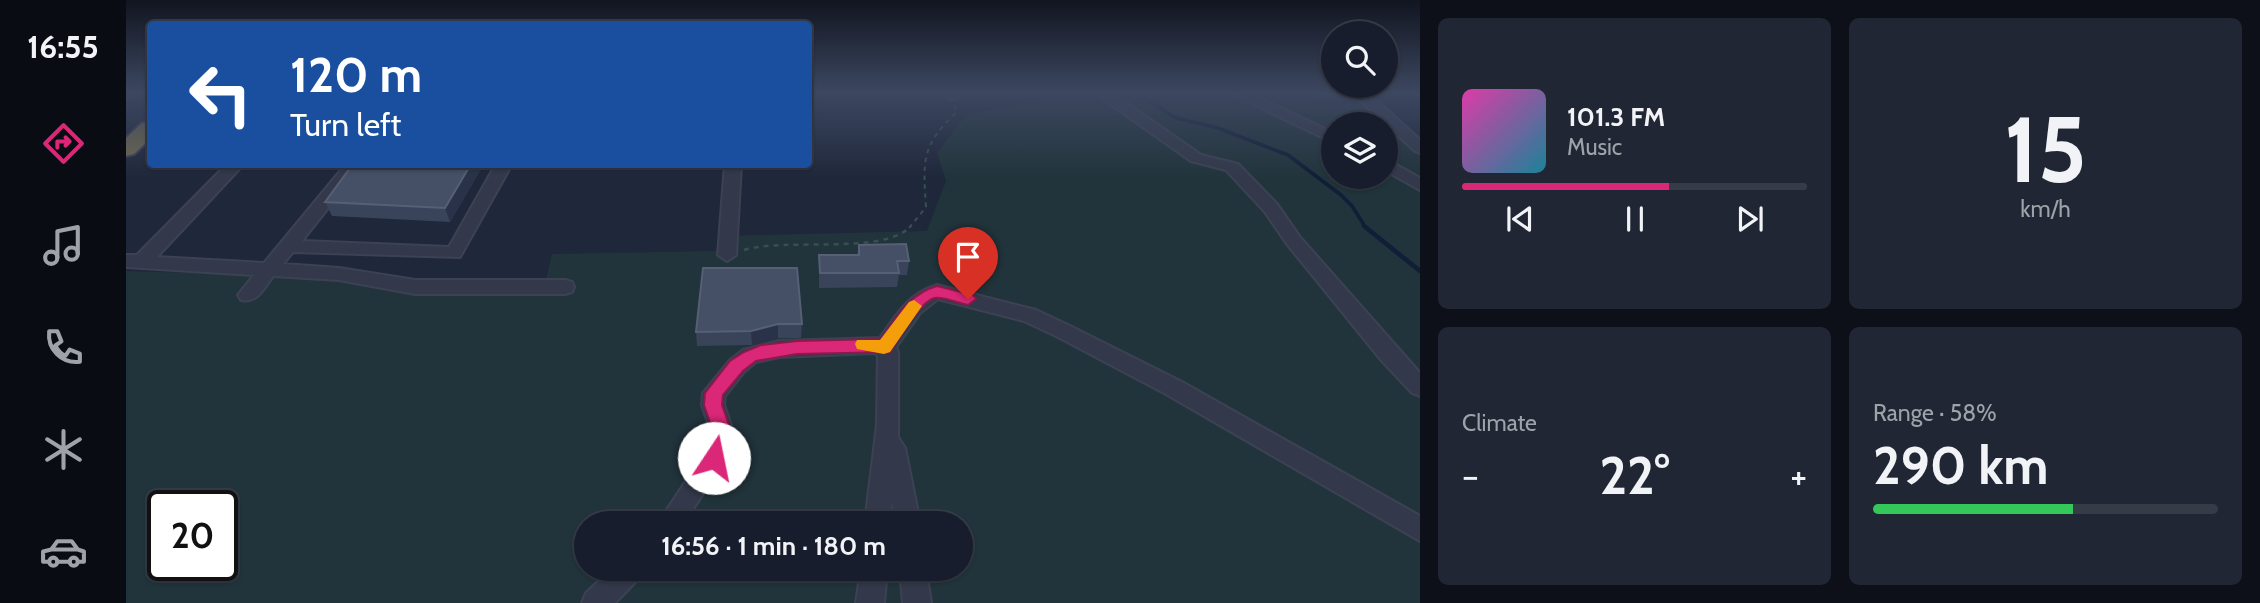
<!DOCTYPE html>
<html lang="en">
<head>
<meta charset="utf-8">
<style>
  body { margin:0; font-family:Cabin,sans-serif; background:#202634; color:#f1f3f6; height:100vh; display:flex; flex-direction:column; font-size:26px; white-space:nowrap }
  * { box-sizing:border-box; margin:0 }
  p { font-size:23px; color:#9ea2a9 }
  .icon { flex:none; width:38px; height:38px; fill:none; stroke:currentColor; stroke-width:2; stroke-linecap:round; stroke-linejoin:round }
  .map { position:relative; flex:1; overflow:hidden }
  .drawer { display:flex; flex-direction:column; gap:18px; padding:18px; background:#0d1018; width:840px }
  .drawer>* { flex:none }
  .banner { position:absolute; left:21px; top:21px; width:665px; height:147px; border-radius:7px; box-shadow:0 2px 5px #0004,0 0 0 2px #363b48; background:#1a4fa0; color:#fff; overflow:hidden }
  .buttons { position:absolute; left:1195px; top:21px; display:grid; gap:14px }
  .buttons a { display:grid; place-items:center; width:77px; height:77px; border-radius:50%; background:#171d2c; box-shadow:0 2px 5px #0004,0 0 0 2px #363b48; font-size:35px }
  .speed { position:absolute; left:21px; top:490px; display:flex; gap:14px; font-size:35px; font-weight:700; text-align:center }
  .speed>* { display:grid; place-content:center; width:91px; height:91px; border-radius:50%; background:#171d2c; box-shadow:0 2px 5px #0004,0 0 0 2px #363b48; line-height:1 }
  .speed .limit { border:4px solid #111; border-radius:10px; background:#fff; color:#111 }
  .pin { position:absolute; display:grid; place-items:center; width:60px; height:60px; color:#fff; margin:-72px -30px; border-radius:50% 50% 50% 0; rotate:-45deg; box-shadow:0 0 7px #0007 }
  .pin .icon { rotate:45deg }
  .me { position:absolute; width:77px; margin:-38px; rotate:11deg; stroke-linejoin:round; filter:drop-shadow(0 0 5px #0008) }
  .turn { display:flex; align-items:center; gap:24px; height:147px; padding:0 28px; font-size:32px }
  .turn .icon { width:91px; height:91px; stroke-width:2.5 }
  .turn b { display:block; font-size:49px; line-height:60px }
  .big { font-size:52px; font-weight:700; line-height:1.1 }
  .drawer .tile { flex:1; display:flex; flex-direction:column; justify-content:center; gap:10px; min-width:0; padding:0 24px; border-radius:10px; background:#202634 }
  .drawer .dial { align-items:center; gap:0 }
  .dial b { font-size:91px; line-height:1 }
  .song { display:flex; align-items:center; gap:21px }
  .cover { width:84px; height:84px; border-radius:10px; background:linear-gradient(135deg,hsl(320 70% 55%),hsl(190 70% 35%)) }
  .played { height:7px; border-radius:4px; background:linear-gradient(90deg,#db2777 60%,#363b48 60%) }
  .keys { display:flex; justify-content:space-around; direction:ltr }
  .heat { display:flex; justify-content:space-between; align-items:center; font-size:38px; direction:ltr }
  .charge { height:10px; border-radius:5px; background:linear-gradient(90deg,#34c759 58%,#363b48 0) }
  .drawer .tiles { flex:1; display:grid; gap:18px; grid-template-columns:repeat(2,1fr) }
  .trip { position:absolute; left:448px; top:511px; width:399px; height:70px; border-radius:35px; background:#171d2c; box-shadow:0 2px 5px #0004,0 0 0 2px #363b48; font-weight:700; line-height:70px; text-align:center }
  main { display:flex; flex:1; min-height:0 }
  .tabs { display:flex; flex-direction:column; width:126px; justify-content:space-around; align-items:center; background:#090c12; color:#9ea2a9 }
  .tabs .icon { width:49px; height:49px }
  .tabs .on { color:#db2777 }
  .tabs b { font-size:32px; color:#f1f3f6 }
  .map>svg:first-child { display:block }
  .green { fill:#21343b; fill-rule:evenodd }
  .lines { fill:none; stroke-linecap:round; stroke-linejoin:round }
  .stream-far1 { stroke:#121d38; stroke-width:3.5 }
  .stream { stroke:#121d38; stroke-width:4.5 }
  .minor-casing { stroke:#3c4254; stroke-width:4 }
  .highway-casing { stroke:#3a4152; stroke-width:4 }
  .path-far1 { stroke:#394e53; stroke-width:2; stroke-dasharray:4.5 4.5; stroke-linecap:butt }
  .path { stroke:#394e53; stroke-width:2.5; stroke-dasharray:5 5; stroke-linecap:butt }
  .minor { fill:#33394a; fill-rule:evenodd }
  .highway { fill:#71684f; fill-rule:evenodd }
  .wall { fill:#394359 }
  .shaded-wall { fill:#293248 }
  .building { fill:#454f65; stroke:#565f74; stroke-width:2 }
  .route { fill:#db2777; stroke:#8e194d; stroke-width:2 }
  .slow { fill:#f59e0b }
</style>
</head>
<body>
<main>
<nav class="tabs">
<b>16:55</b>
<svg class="icon on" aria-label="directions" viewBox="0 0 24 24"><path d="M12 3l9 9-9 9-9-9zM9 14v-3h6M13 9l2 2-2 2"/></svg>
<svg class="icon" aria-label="music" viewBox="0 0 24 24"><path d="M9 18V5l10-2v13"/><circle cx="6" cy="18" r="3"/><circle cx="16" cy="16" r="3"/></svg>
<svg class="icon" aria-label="phone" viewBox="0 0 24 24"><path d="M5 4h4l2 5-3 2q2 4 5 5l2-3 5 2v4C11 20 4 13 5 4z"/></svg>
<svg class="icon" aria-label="climate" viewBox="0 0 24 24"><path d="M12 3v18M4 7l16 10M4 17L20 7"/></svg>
<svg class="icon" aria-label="car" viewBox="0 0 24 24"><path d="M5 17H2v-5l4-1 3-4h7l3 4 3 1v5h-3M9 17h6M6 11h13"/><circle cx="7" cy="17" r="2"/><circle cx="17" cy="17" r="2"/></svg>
</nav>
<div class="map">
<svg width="1294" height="603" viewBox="0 0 1294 603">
  <rect width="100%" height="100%" fill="#1f273a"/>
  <path class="green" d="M912,93H1173L1235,99L1294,152V603H0V271L201,277L290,292L416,296L426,254L593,251L594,236L801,231L820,181L811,153L840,115L914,99ZM1208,124H1260V177H1208ZM37,506H96V565H37ZM460,523H835V569H460Z"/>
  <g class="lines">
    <polyline class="stream-far1" points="1010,93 1050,118 1092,128 1162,155 1215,195 1226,206 1240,228"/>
    <polyline class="stream" points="1238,226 1294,271"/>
    <defs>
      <g id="minor">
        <polygon points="0,93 10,93 0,100"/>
        <polygon points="819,93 833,93 834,96 827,100 822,99"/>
        <polygon points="969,93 986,93 1075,155 1112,164 1151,204 1173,236 1294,373 1294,396 1286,393 1256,361 1161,244 1139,212 1100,170 1065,161"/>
        <polygon points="1104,93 1123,93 1208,133 1208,143"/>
        <polygon points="1187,93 1243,93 1294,140 1294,153 1289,151 1232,99 1194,97"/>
        <polygon points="1260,159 1294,178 1294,190 1260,171"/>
        <path d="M101,164H118L31,257L138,263L220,164H237L176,241L323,247L370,164H386L334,257L167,252L157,264L213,268L289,280H439L446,282L448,287L446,292L439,294H289L213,280L147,276C139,287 131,304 115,300L112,295L128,275L0,267V255H11Z"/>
        <polygon points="599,164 615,164 610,255 601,261 592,255"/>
        <path d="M811,285L910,310L944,326L1056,382L1294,516V541L1040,394L930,336L898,321L812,299L794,313L770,347L772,352V437L779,448L794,523H770L766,502L763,523H739L751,425L752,355L748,353L653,357L630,362L618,372L599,396L598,405L607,431L600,458L558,523H532L578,454L585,431L576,405L577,393L604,360L617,350L653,341L754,338C770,315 783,293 811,285Z"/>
        <polygon points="486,569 517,569 513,578 489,603 456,603 460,593"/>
        <polygon points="735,569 761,569 758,603 730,603"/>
        <polygon points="774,569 800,569 805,603 777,603"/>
      </g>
      <polygon id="highway" points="24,122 24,139 8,154 0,156 0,138 16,123"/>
    </defs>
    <use href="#minor" class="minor-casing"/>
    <use href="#highway" class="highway-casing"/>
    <path class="path-far1" d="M783,228L800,207C797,162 795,145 830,113L829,105"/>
    <path class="path" d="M618,250C660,237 757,256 785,226"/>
    <use href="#minor" class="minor"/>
    <use href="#highway" class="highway"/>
  </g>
  <g class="wall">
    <polygon points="859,93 878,93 878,94 860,94"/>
    <polygon points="227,164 358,164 324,222 206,216 199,202"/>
    <polygon points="733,245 783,261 781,275 773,275 771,287 693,288 693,255 731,255"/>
    <polygon points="577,268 676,324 675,338 652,338 626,345 571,346 570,332"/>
  </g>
  <g class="shaded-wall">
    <polygon points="345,164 358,164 324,222 319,208"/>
    <polygon points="652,324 652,338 626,345 625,331"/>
  </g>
  <g class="building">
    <polygon points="227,164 345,164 319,208 199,202"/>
    <polygon points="780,244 783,261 771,261 773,273 694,273 693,255 733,255 733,245"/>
    <polygon points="577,268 671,268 676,324 652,324 625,331 570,332"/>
  </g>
  <linearGradient id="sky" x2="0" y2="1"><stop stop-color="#111520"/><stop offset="0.52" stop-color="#3c4760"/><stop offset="1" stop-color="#3c4760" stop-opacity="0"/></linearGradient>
  <rect width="1294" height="178" fill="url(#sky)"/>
  <path class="route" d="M811,286L847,295L850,299L842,305C832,303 817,296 808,298C793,303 773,339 764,352L671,354L630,361L617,371L597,395L596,405L605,431L595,464L588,466L581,464L578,458L587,431L578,405L579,393L604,361L618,352L635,345L671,341L755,339C771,317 783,294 811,286Z"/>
  <polygon class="slow" points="788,300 796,306 764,352 758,354 731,349 729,344 731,340 754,340 783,302"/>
</svg>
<div class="buttons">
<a><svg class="icon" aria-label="search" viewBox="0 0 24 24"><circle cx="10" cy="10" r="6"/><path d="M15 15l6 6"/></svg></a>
<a><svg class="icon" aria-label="layers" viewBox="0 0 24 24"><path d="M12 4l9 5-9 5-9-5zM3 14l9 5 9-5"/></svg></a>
</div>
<div class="speed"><div class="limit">20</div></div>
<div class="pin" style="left:842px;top:299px;background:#d93025"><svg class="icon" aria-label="arrive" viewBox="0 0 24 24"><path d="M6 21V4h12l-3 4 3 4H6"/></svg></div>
<svg class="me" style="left:588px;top:458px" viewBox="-20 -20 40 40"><circle r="19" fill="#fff"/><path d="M0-13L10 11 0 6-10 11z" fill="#db2777"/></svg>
<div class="trip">16:56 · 1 min · 180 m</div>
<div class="banner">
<div class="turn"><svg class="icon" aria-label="left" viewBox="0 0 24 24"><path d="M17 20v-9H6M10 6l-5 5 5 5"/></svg><div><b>120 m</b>Turn left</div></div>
</div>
</div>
<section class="drawer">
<div class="tiles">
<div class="tile">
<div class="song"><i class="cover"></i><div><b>101.3 FM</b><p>Music</p></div></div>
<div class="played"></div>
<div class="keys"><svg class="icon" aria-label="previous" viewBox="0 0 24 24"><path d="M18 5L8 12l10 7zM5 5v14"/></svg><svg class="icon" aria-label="pause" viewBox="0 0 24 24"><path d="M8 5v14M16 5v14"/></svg><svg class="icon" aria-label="next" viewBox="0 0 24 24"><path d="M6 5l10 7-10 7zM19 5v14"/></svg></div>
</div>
<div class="tile dial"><b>15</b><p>km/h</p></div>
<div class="tile"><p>Climate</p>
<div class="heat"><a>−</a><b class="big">22°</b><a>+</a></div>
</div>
<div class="tile"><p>Range · 58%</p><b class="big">290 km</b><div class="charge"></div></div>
</div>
</section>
</main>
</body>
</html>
